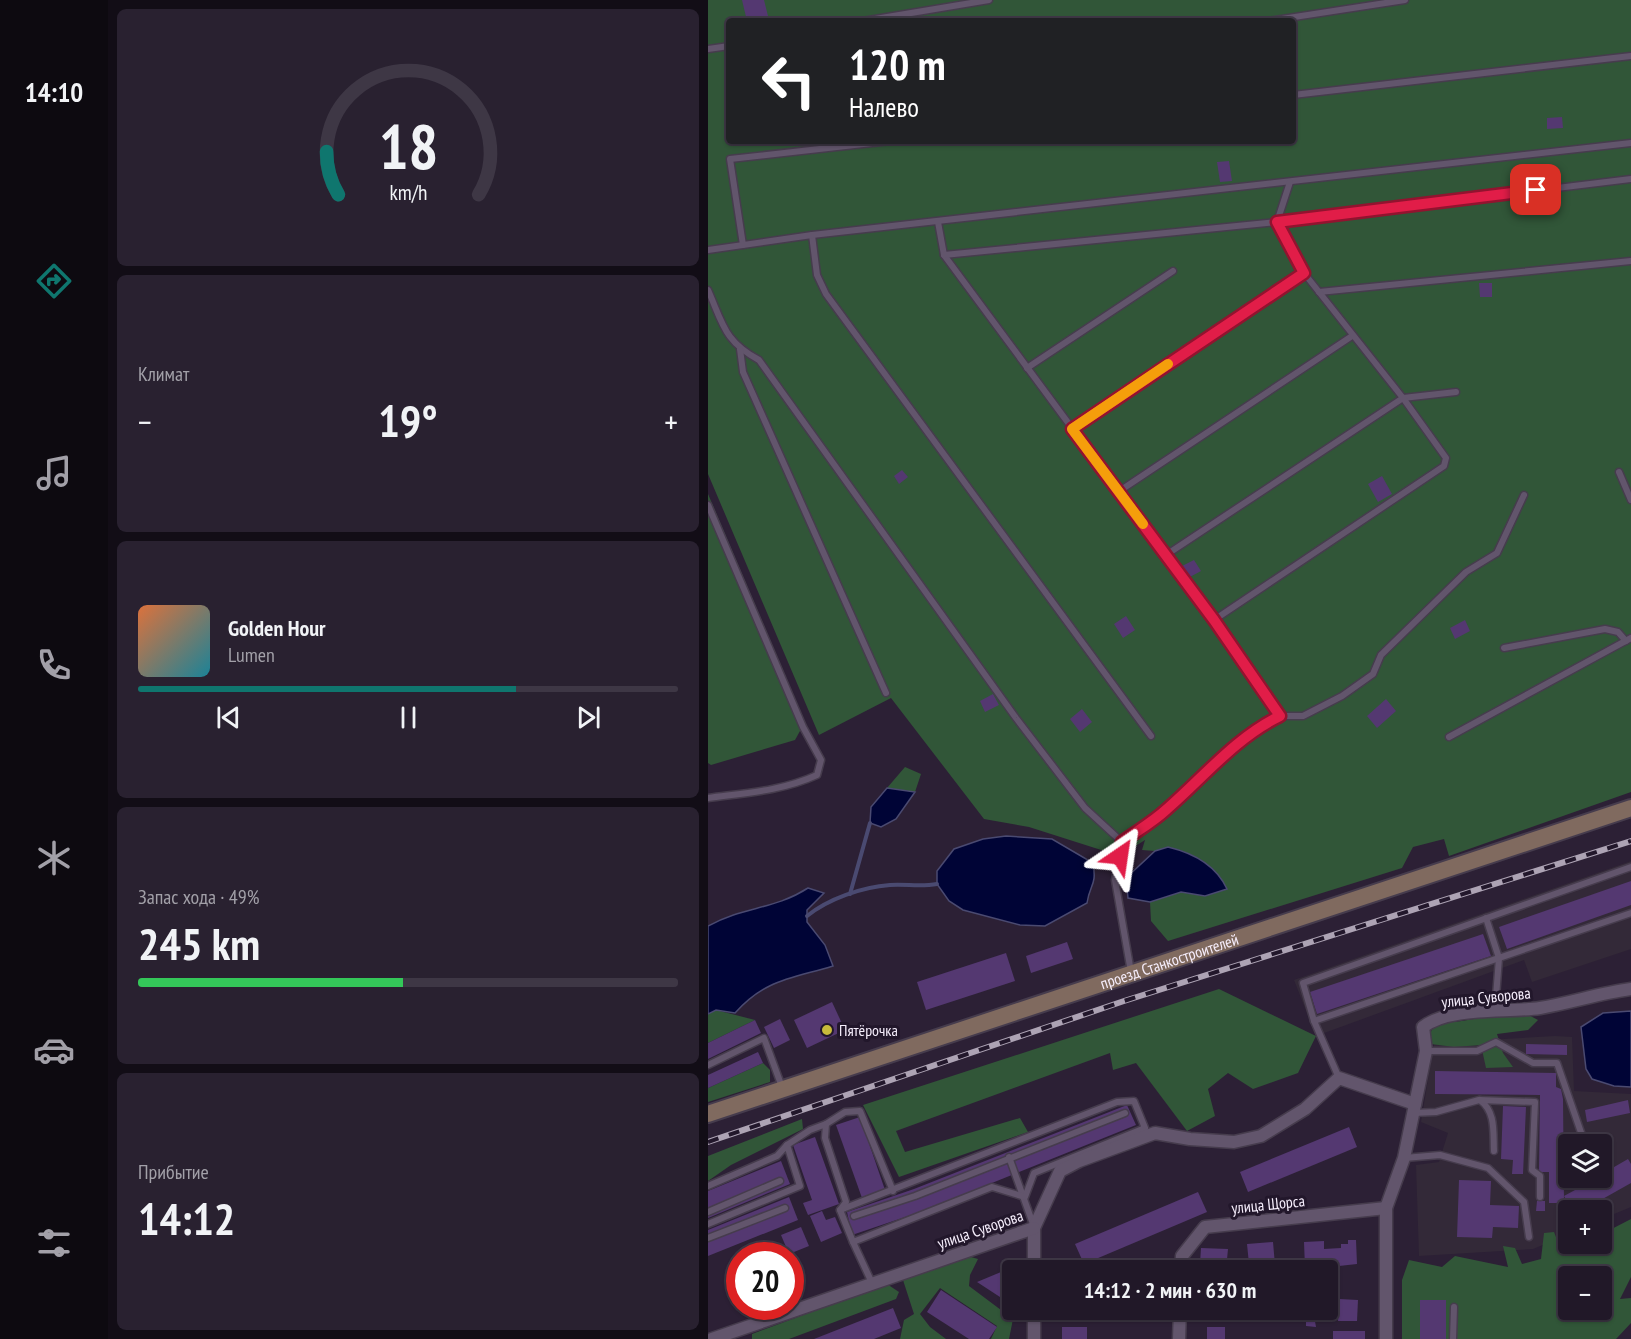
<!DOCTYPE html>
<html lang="ru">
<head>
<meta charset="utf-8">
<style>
  body { margin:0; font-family:"PT Sans Narrow",sans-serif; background:#292130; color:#f1f3f6; height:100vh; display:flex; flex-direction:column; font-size:22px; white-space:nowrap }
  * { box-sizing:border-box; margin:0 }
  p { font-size:20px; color:#a2a0a8 }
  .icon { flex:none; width:33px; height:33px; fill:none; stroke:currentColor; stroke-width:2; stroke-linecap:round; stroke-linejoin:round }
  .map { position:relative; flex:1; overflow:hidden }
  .drawer { display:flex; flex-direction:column; gap:9px; padding:9px; background:#120d16; width:600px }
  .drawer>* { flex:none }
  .top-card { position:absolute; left:18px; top:18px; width:570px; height:126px; border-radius:6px; box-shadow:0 2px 4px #0004,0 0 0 2px #3e3745; background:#202124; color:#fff; overflow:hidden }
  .buttons { position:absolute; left:850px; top:1134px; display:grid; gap:12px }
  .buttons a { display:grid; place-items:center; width:54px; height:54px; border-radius:6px; background:#211828; box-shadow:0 2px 4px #0004,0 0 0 2px #3e3745; font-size:30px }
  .speed { position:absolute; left:18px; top:1242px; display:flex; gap:12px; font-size:30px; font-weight:700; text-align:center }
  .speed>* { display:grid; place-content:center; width:78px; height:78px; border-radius:50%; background:#211828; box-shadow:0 2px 4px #0004,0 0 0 2px #3e3745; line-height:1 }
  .speed .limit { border:9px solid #d22; background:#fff; color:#111 }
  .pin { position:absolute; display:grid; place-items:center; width:51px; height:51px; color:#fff; margin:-26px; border-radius:12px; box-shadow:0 3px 9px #0006 }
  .me { position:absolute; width:66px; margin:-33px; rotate:32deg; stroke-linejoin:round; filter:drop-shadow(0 0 4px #0008) }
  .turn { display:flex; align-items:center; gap:21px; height:126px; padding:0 24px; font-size:27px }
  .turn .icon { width:78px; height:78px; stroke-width:2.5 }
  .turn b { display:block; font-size:42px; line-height:51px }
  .big { font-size:45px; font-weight:600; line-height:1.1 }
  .drawer .card { flex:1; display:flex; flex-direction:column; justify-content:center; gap:9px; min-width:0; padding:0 21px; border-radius:9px; background:#292130 }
  .drawer .dial { align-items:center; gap:0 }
  .dial svg { height:156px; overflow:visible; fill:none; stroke:#3e3745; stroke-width:7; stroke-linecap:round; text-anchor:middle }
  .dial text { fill:#f1f3f6; stroke:none }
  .song { display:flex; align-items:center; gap:18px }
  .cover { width:72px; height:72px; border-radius:9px; background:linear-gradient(135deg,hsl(20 70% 55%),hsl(190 70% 35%)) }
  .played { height:6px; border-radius:3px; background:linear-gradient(90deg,#0f766e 70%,#3e3745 70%) }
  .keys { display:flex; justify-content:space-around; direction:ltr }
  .heat { display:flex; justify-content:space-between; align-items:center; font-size:33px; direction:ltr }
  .charge { height:9px; border-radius:4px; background:linear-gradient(90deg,#34c759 49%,#3e3745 0) }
  .trip { position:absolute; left:294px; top:1260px; width:336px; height:60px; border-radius:6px; background:#211828; box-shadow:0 2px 4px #0004,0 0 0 2px #3e3745; font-weight:600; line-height:60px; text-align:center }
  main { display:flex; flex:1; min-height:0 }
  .tabs { display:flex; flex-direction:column; width:108px; justify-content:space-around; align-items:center; background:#0d0a10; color:#a2a0a8 }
  .tabs .icon { width:42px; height:42px }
  .tabs .active { color:#0f766e }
  .tabs b { font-size:27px; color:#f1f3f6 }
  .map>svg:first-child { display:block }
  .industrial { fill:#332938; fill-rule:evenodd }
  .green { fill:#315638; fill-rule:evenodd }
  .water { fill:#000436; stroke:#4a4a71; stroke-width:1.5 }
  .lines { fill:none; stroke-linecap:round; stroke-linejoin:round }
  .stream { stroke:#4a4a71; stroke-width:4 }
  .building { fill:#543871 }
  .lane-casing { stroke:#463c4d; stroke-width:9 }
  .street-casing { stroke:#463c4d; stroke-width:15 }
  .secondary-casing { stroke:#463c4d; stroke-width:20 }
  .lane { stroke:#62556c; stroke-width:6 }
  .street { stroke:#62556c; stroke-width:12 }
  .secondary { stroke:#806a5f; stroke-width:16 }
  .rail-casing { stroke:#ada3b4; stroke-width:6 }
  .rail { stroke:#22172b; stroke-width:4; stroke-dasharray:11; stroke-linecap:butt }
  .route-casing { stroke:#92132f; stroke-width:15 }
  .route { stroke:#e11d48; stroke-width:10 }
  .slow { stroke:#f59e0b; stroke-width:10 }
  .poi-dot { fill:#c8bb3b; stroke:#22172b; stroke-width:2 }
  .labels { text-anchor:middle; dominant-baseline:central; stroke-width:6; stroke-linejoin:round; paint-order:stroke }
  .street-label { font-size:16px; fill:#f6eefc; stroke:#22172b }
  .poi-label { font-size:16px; fill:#f6eefc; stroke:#22172b; text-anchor:start }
</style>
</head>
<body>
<main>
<nav class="tabs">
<b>14:10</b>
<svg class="icon active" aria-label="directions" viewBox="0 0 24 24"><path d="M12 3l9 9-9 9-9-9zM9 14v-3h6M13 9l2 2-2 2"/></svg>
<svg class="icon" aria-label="music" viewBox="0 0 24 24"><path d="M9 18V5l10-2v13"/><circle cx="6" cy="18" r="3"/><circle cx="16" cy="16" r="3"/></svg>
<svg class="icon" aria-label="phone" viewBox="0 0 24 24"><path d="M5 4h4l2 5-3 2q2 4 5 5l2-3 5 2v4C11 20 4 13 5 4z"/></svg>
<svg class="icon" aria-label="climate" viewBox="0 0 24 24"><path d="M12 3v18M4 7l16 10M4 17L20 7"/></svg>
<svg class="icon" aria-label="car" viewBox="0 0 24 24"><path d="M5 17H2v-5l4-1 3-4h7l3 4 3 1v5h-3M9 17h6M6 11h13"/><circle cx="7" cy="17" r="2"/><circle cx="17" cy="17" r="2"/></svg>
<svg class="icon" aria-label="filters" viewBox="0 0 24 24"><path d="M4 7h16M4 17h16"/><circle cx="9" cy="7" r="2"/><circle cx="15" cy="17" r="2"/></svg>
</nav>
<section class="drawer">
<div class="card dial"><svg viewBox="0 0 100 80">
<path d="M14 69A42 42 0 1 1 86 69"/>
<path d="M14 69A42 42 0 0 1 8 47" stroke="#0f766e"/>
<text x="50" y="56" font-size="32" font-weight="700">18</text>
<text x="50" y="72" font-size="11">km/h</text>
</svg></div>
<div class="card"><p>Климат</p>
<div class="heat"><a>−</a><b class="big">19°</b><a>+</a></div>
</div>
<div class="card">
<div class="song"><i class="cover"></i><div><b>Golden Hour</b><p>Lumen</p></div></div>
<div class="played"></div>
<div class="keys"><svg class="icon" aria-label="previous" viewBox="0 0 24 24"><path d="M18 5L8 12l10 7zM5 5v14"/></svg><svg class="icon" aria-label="pause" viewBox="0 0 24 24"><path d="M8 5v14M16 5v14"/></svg><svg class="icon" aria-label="next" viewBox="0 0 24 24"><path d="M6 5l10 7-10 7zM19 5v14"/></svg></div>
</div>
<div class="card"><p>Запас хода · 49%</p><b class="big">245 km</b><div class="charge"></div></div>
<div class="card"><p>Прибытие</p><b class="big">14:12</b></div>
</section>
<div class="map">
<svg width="923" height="1339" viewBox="0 0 923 1339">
  <rect width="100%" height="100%" fill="#2c2035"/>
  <g class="industrial">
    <polygon points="923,861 923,949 824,982 816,960 608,1036 586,980"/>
    <path d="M847,1036L864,1037L866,1091L923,1094V1207L894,1219V1210H861V1234L825,1249L711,1256L708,1165L731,1162L740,1133L713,1122L726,1043ZM861,1144H894V1178H861Z"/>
  </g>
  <g class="green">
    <path d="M0,0H923V792L741,856L736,839L705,847L694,868L460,941L443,921L442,902L473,892L497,896L460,847L447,851L434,850L437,840L412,856L321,827L276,819L183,698L111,735L0,474ZM21,21H585V141H21Z"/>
    <polygon points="0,494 97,722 87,740 3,765 0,763"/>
    <polygon points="197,767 213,774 207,792 179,788"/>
    <polygon points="511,989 608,1036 590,1073 545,1089 520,1073 500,1089 507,1116 479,1131 428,1063 405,1070 402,1053 188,1131 197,1152 312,1118 320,1132 191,1177 155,1105"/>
    <polygon points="8,1010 47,1020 0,1043 0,1014"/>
    <path d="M815,1012L830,1020L820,1030L789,1034L795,1053L805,1067L778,1068L773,1045L746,1047L723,1044L720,1038L727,1023C756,1023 785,1014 815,1012Z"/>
    <polygon points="55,1063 62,1070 62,1082 0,1102 0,1088"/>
    <polygon points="94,1119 95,1129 23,1165 0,1181 0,1156"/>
    <path d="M923,1219V1277L912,1299L923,1298V1323L908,1339H694V1280L701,1260L734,1267L747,1256L800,1267L795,1246L807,1248L814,1264L833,1259L836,1233L846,1232L855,1255L877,1244H894V1234ZM861,1276H894V1310H861Z"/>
    <polygon points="256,1255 270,1259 262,1275 261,1286 305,1319 301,1339 283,1339 289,1326 232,1288 212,1314 222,1327 238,1339 192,1339 196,1320 206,1314 195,1280"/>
    <polygon points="179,1284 191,1292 188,1299 81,1339 44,1339 44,1334"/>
  </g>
  <g class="water">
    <polygon points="179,788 207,792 188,819 173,827 162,823 163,807"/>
    <path d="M298,836L344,839L385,863C389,886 382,883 379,903L337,926L312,925L255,910L241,901L229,884V871L246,849L275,839Z"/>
    <path d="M460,847C485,853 508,865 519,889L497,896L473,892L442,902L420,898L418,878L447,851Z"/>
    <path d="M100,888L116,893L99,910V922L117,945L125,966C82,979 58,979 27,1013L8,1010L0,1014V926C36,906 66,910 100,888Z"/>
    <polygon points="923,1011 923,1087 906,1086 884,1079 878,1069 873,1027 895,1013"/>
  </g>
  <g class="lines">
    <g class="stream">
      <polyline points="142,894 162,823"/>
      <path d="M99,916C120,899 154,887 182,885C199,884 213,887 229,884"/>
    </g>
  </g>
  <g class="building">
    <polygon points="34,0 56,0 60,16 39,21"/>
    <polygon points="854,117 855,128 839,129 839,118"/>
    <polygon points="521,161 524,181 512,182 509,162"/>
    <polygon points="771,283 784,283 784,297 772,297"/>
    <polygon points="194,470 200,477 191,484 186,476"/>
    <polygon points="674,476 684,494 670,502 660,484"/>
    <polygon points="486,560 493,571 480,578 474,566"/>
    <polygon points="418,616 427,630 415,638 406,624"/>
    <polygon points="757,620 762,631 747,639 742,628"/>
    <polygon points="285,694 291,705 277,712 272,701"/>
    <polygon points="678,699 688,711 669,728 659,716"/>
    <polygon points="374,709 384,722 372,732 362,719"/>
    <polygon points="923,881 923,905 799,949 791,927"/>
    <polygon points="775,934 783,956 609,1014 602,992"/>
    <polygon points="359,942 365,959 323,973 318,956"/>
    <polygon points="298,953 307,981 218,1010 209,982"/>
    <polygon points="124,1002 137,1030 99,1048 86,1020"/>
    <polygon points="72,1019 82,1040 66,1048 56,1027"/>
    <polygon points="47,1020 53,1033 0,1059 0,1043"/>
    <polygon points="818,1044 859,1045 859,1055 818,1054"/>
    <polygon points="50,1052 55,1063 0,1088 0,1075"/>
    <polygon points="727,1071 848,1073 848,1087 853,1089 855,1099 856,1203 841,1203 841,1172 831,1172 832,1095 727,1094"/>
    <polygon points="920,1100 922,1113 879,1122 877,1110"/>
    <polygon points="419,1105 428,1125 212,1212 144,1235 139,1212 206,1189"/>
    <polygon points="795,1106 818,1107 815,1174 804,1174 805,1160 793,1159"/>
    <polygon points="152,1117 177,1190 154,1198 128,1125"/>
    <polygon points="641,1127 649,1147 540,1192 532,1172"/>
    <polygon points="107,1137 131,1204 100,1215 95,1203 104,1200 85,1145"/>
    <polygon points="920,1159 923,1164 923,1183 875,1210 864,1210 856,1196 889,1178 894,1178 894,1174"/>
    <polygon points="73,1161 82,1184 0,1218 0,1191"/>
    <polygon points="751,1180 783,1181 782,1205 811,1206 810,1228 785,1227 784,1238 749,1237"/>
    <polygon points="490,1192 499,1212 376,1264 367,1244"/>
    <polygon points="81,1197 90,1220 0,1256 0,1230"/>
    <polygon points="829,1201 837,1201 837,1211 828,1211"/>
    <polygon points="114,1211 118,1220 127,1217 134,1233 113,1242 102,1216"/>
    <polygon points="93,1227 101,1246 81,1254 73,1235"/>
    <polygon points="640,1240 648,1240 649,1264 613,1268 613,1260 607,1260 607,1268 597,1268 596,1242 616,1241 616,1249 633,1248 633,1244 640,1244"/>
    <polygon points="565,1242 567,1265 558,1266 558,1262 541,1264 539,1244"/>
    <polygon points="493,1248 520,1249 518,1270 506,1270 506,1264 492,1264"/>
    <polygon points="293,1272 302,1273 302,1297 292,1297 269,1282"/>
    <polygon points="233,1290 289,1327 281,1339 261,1339 219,1312"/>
    <polygon points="631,1299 650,1300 649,1321 630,1321"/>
    <rect x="712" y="1300" width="26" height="39"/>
    <polygon points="185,1308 193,1328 166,1339 106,1339"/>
    <polygon points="500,1310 529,1310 528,1314 500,1312"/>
    <polygon points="563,1310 605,1310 608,1327 598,1326 598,1320 563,1319"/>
    <rect x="354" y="1327" width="25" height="12"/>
    <rect x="499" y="1327" width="18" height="12"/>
    <rect x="625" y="1331" width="32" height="8"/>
  </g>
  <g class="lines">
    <defs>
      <g id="lane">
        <polyline points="155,21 281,0"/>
        <polyline points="560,21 697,0"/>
        <polyline points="0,49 21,46"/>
        <polyline points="585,95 923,56"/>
        <polyline points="230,222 236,255 506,620 572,716 595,716 634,696 665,674 673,655 758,572 789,553 816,495"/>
        <polyline points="104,235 109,275 118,294 443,736"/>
        <polyline points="35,245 22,159 182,141"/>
        <polyline points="0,250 104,235 923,143"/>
        <polyline points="236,255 569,222 923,179"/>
        <path d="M0,290C15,324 16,341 51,360L308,718L377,808L414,842"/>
        <polyline points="611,292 923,261"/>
        <polyline points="32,349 35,372 178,693"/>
        <polyline points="319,368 465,271"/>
        <polyline points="364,429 596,273"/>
        <polyline points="911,472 923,500"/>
        <polyline points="410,492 644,336"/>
        <path d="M0,505L95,727L113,760L109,775C74,791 37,793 0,798"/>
        <polyline points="458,555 695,398 748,392"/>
        <polyline points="506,620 736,466 738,458 695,398 596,273 575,237 569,222 582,182"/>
        <polyline points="796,648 897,629 910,632 918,641"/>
        <polyline points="741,737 923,638"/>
        <polyline points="778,918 791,958 787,1010"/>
        <path d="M423,972L407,880L414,842C429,832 445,822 459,810C496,777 527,738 572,716"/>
        <polyline points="606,1021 595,983 923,867"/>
        <polyline points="718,1051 769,1051 788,1042 825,1063 849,1063 877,1144"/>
        <polyline points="0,1065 56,1038 74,1087"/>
        <polyline points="631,1078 606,1021 923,913"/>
        <path d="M772,1100C788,1112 785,1132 786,1151"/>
        <polyline points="705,1113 728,1112 771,1100 827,1102 824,1170 832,1176 832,1197"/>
        <polyline points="118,1124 137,1112 152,1111 185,1191"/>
        <polyline points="79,1145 102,1130 118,1124 117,1138 138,1202 132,1210 145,1242"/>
        <polyline points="301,1157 325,1224"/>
        <polyline points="696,1158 732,1155 780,1168 816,1202 821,1237"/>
        <polyline points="0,1186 69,1156 79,1145 92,1186 0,1224"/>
        <polyline points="132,1210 409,1102 426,1101 437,1128 326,1173 317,1197 284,1187 145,1242 164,1283"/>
        <polyline points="0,1212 72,1181"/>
        <polyline points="146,1216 207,1196 417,1113"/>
        <polyline points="0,1238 77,1208"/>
        <polyline points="745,1339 746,1307"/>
      </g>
      <g id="street">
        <polyline points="326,1270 326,1228 352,1171 371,1161 447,1133 482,1139 526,1142 553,1136 597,1109 631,1078 707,1104"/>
        <polyline points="473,1270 474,1256 497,1227 678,1208"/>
        <polyline points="4,1339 326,1228"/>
        <polyline points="326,1339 326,1310"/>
        <polyline points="471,1339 472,1310"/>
        <path d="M678,1339V1208L696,1158L718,1051L715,1027C742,1006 799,1013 832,1008C863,1003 892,993 923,989"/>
      </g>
      <g id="secondary">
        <path id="s1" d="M0,1114L923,808"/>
      </g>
    </defs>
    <use href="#lane" class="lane-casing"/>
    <use href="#street" class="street-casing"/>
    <use href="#secondary" class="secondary-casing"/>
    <use href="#lane" class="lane"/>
    <use href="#street" class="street"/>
    <use href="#secondary" class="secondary"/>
    <defs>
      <polyline id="rail" points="0,1142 416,1001 923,841"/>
    </defs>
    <use href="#rail" class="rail-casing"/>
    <use href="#rail" class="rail"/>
  </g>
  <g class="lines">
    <defs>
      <path id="route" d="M412,856L414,842C429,831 445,822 459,809C496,777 527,738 572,716L506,620L364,429L596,273L569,222L828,190"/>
    </defs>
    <use href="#route" class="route-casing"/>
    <use href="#route" class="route"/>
    <polyline class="slow" points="435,524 364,429 460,364"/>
  </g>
  <circle class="poi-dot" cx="119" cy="1030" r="6"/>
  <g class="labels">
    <g class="street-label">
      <text stroke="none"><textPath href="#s1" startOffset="486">проезд Станкостроителей</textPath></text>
      <text transform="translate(778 997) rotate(-6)">улица Суворова</text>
      <text transform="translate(560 1204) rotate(-6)">улица Щорса</text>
      <text transform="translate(272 1229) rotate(-19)">улица Суворова</text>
    </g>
    <g class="poi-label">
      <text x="131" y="1030">Пятёрочка</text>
    </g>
  </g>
</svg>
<div class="buttons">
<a><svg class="icon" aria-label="layers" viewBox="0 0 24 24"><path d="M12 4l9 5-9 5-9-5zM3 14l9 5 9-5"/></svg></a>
<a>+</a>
<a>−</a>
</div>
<div class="speed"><div class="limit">20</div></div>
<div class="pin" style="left:828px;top:190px;background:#d93025"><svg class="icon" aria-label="arrive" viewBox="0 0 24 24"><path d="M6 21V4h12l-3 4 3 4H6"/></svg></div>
<svg class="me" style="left:412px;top:856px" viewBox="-20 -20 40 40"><path d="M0-17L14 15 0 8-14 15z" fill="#e11d48" stroke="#fff" stroke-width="4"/></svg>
<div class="trip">14:12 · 2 мин · 630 m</div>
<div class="top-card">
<div class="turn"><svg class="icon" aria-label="left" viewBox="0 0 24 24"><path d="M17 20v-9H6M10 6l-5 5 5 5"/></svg><div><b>120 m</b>Налево</div></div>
</div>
</div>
</main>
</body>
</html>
